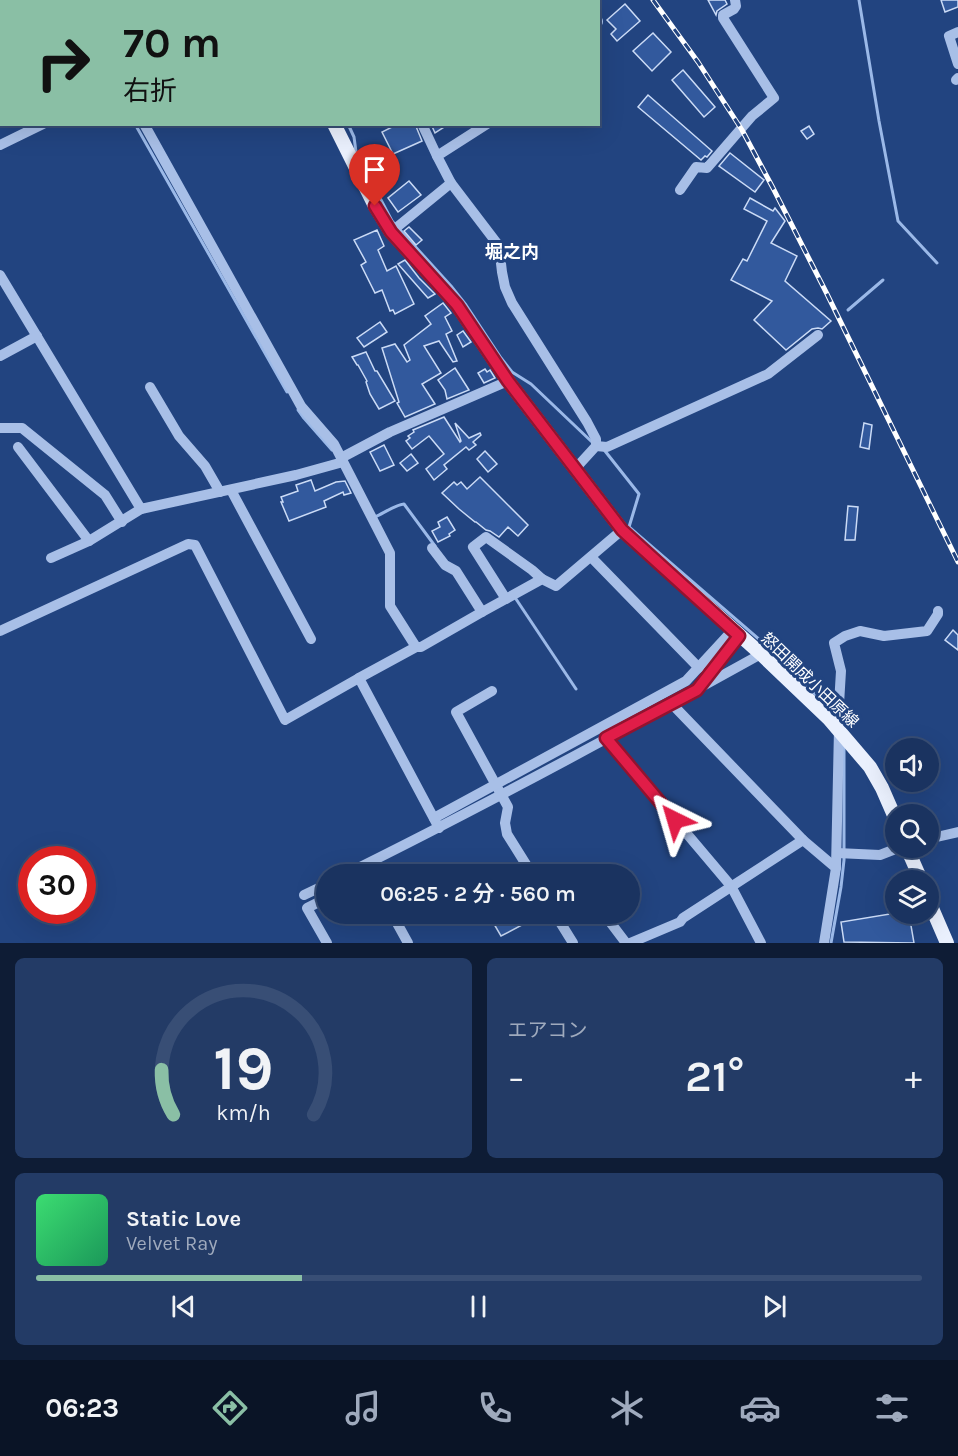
<!DOCTYPE html>
<html lang="ja">
<head>
<meta charset="utf-8">
<style>
  body { margin:0; font-family:Karla,"Noto Sans JP",sans-serif; background:#233b66; color:#f1f3f6; height:100vh; display:flex; flex-direction:column; font-size:22px; white-space:nowrap }
  * { box-sizing:border-box; margin:0 }
  p { font-size:20px; color:#9faabd }
  .icon { flex:none; width:33px; height:33px; fill:none; stroke:currentColor; stroke-width:2; stroke-linecap:round; stroke-linejoin:round }
  .map { position:relative; height:943px; overflow:hidden }
  .panel { display:flex; flex-direction:column; gap:15px; padding:15px; background:#0e1c35; flex:1 }
  .panel>* { flex:none }
  .guide { position:absolute; left:0px; top:0px; width:600px; height:126px; box-shadow:0 6px 24px #0002,0 0 0 2px #384e75; background:#8abfa5; color:#111; overflow:hidden }
  .tools { position:absolute; left:885px; top:738px; display:grid; gap:12px }
  .tools a { display:grid; place-items:center; width:54px; height:54px; border-radius:50%; background:#1a3360; box-shadow:0 6px 24px #0002,0 0 0 2px #384e75; font-size:30px }
  .speed { position:absolute; left:18px; top:846px; display:flex; gap:12px; font-size:30px; font-weight:700; text-align:center }
  .speed>* { display:grid; place-content:center; width:78px; height:78px; border-radius:50%; background:#1a3360; box-shadow:0 6px 24px #0002,0 0 0 2px #384e75; line-height:1 }
  .speed .limit { border:9px solid #d22; background:#fff; color:#111 }
  .pin { position:absolute; display:grid; place-items:center; width:51px; height:51px; color:#fff; margin:-62px -26px; border-radius:50% 50% 50% 0; rotate:-45deg; box-shadow:0 0 6px #0007 }
  .pin .icon { rotate:45deg }
  .me { position:absolute; width:66px; margin:-33px; rotate:320deg; stroke-linejoin:round; filter:drop-shadow(0 0 4px #0008) }
  .turn { display:flex; align-items:center; gap:21px; height:126px; padding:0 24px; font-size:27px }
  .turn .icon { width:78px; height:78px; stroke-width:2.5 }
  .turn b { display:block; font-size:42px; line-height:51px }
  .big { font-size:45px; font-weight:600; line-height:1.1 }
  .panel .card { flex:1; display:flex; flex-direction:column; justify-content:center; gap:9px; min-width:0; padding:0 21px; border-radius:9px; background:#233b66 }
  .panel .dial { align-items:center; gap:0 }
  .dial svg { height:156px; overflow:visible; fill:none; stroke:#384e75; stroke-width:7; stroke-linecap:round; text-anchor:middle }
  .dial text { fill:#f1f3f6; stroke:none }
  .song { display:flex; align-items:center; gap:18px }
  .cover { width:72px; height:72px; border-radius:9px; background:linear-gradient(135deg,hsl(140 70% 55%),hsl(150 70% 35%)) }
  .played { height:6px; border-radius:3px; background:linear-gradient(90deg,#8abfa5 30%,#384e75 30%) }
  .keys { display:flex; justify-content:space-around; direction:ltr }
  .heat { display:flex; justify-content:space-between; align-items:center; font-size:33px; direction:ltr }
  .panel .tiles { flex:1; display:grid; gap:15px; grid-template-columns:1fr 1fr }
  .card:last-child { grid-column:span 2 }
  .trip { position:absolute; left:316px; top:864px; width:324px; height:60px; border-radius:30px; background:#1a3360; box-shadow:0 6px 24px #0002,0 0 0 2px #384e75; font-weight:600; line-height:60px; text-align:center }
  .tabs { display:flex; height:96px; justify-content:space-around; align-items:center; background:#0a1426; color:#9faabd }
  .tabs .icon { width:42px; height:42px }
  .tabs .on { color:#8abfa5 }
  .tabs b { font-size:27px; color:#f1f3f6 }
  .map>svg:first-child { display:block }
  .lines { fill:none; stroke-linecap:round; stroke-linejoin:round }
  .stream { stroke:#9bb9e8; stroke-width:3 }
  .building { fill:#32599d; stroke:#cbdbf6; stroke-width:1.5 }
  .minor { stroke:#a8bfe7; stroke-width:10 }
  .major { stroke:#eaf0fd; stroke-width:14 }
  .rail-casing { stroke:#fff; stroke-width:5 }
  .rail { stroke:#224480; stroke-width:3; stroke-dasharray:9; stroke-linecap:butt }
  .route-casing { stroke:#92132f; stroke-width:15 }
  .route { stroke:#e11d48; stroke-width:10 }
  .labels { text-anchor:middle; dominant-baseline:central; stroke-width:6; stroke-linejoin:round; paint-order:stroke }
  .street-label { font-size:16px; fill:#fff; stroke:#224480 }
  .neighbourhood-label { font-size:18px; font-weight:bold; fill:#fff; stroke:#224480 }
</style>
</head>
<body>
<div class="map">
<svg width="958" height="943" viewBox="0 0 958 943">
  <rect width="100%" height="100%" fill="#224480"/>
  <g class="lines">
    <g class="stream">
      <polyline points="281,0 282,2"/>
      <polyline points="859,0 879,121 898,221 937,263"/>
      <polyline points="135,124 287,392"/>
      <polyline points="348,124 354,137 356,152 392,221 451,286 466,305 501,358 512,372 531,384 592,442"/>
      <polyline points="848,310 883,280"/>
      <polyline points="298,410 303,417 332,450"/>
      <polyline points="605,451 639,494 629,527 783,660 831,711"/>
      <path d="M375,517C384,513 395,505 404,504L435,546"/>
      <polyline points="516,599 576,689"/>
      <polyline points="835,715 844,724 844,729"/>
      <polyline points="831,943 841,887 844,860 844,745"/>
    </g>
  </g>
  <g class="building">
    <polygon points="708,0 725,0 727,4 717,11 716,15"/>
    <polygon points="941,0 958,0 958,7 945,12"/>
    <polygon points="625,4 640,21 617,41 611,34 616,29 607,20"/>
    <polygon points="653,33 671,52 652,71 633,51"/>
    <polygon points="683,70 715,107 704,117 672,80"/>
    <polygon points="648,95 712,151 707,157 705,156 701,160 638,107"/>
    <polygon points="398,124 415,124 422,141 393,154 382,132"/>
    <polygon points="431,124 449,124 435,133"/>
    <polygon points="809,126 814,134 807,139 801,131"/>
    <polygon points="730,153 764,180 755,192 719,166"/>
    <polygon points="375,159 381,173 372,176 366,162"/>
    <polygon points="409,181 421,195 398,212 388,198"/>
    <polygon points="750,198 773,211 775,208 785,221 771,243 797,256 785,281 831,321 822,329 818,328 812,329 786,350 754,320 772,301 731,280 743,259 747,261 767,221 744,209"/>
    <polygon points="409,227 422,240 416,245 404,231"/>
    <polygon points="377,230 384,246 378,250 387,271 396,266 414,304 395,314 393,310 390,311 382,290 375,293 361,265 366,262 354,240"/>
    <polygon points="405,260 419,278 435,294 428,298 398,264"/>
    <polygon points="443,303 451,313 445,317 452,331 446,334 457,361 453,362 439,341 424,346 441,373 422,384 435,404 405,417 397,403 399,402 382,348 395,344 407,362 410,360 404,345 431,324 425,316"/>
    <polygon points="380,322 387,332 364,347 357,338"/>
    <polygon points="463,331 471,342 463,347 457,335"/>
    <polygon points="366,352 375,371 377,371 395,401 379,409 370,394 366,382 367,381 358,365 357,365 352,357"/>
    <polygon points="455,368 469,390 447,399 445,390 438,380"/>
    <polygon points="485,369 487,372 490,370 495,378 484,383 478,373"/>
    <polygon points="444,417 460,442 461,441 455,423 469,438 480,433 481,435 473,442 476,445 469,450 466,447 444,465 447,469 434,480 426,469 444,454 429,436 412,449 406,441 410,438 408,436 414,432 413,430"/>
    <polygon points="864,423 872,425 869,449 860,447"/>
    <polygon points="384,445 394,465 380,471 370,452"/>
    <polygon points="485,451 497,464 488,472 477,459"/>
    <polygon points="411,454 418,463 407,471 400,463"/>
    <polygon points="480,477 528,525 518,536 508,527 499,537 490,531 486,530 476,522 475,522 459,509 442,493 454,482 457,485 461,482 467,489"/>
    <polygon points="311,480 315,491 336,482 345,481 351,493 344,495 343,492 324,501 326,507 289,521 281,502 283,502 281,497 298,491 296,485"/>
    <polygon points="848,506 858,507 855,540 845,540"/>
    <polygon points="447,517 455,530 449,534 450,536 438,542 432,531 440,527 438,522"/>
    <polygon points="953,630 958,635 958,650 945,640"/>
    <polygon points="896,913 909,914 914,943 844,942 841,922"/>
    <polygon points="515,914 522,925 501,936 494,924"/>
  </g>
  <g class="lines">
    <g class="minor">
      <polyline points="581,0 582,2"/>
      <polyline points="65,2 68,0"/>
      <polyline points="314,2 318,0"/>
      <polyline points="412,2 413,0"/>
      <polyline points="598,21 598,22"/>
      <polyline points="958,32 949,36 958,64"/>
      <polyline points="956,80 958,78"/>
      <polyline points="144,124 301,406 334,444 390,553 390,606 416,647"/>
      <polyline points="422,124 437,156"/>
      <polyline points="0,145 43,124"/>
      <polyline points="451,183 499,246 502,272 505,287 512,303 587,422 596,439 596,446"/>
      <polyline points="680,190 696,167 707,168 752,116 774,98 723,18 723,15 734,9 736,6 735,0"/>
      <polyline points="391,232 451,183 437,156 487,124"/>
      <polyline points="0,275 141,509 296,475 343,462"/>
      <polyline points="0,356 37,336"/>
      <polyline points="150,387 179,436 205,466 220,492"/>
      <polyline points="0,428 22,428 105,495 122,522"/>
      <polyline points="18,447 89,541"/>
      <polyline points="341,458 390,432 508,381"/>
      <polyline points="575,469 596,446 607,447 768,374 818,335"/>
      <polyline points="231,490 311,639"/>
      <polyline points="432,548 445,565 456,571 482,612"/>
      <polyline points="591,557 699,668"/>
      <polyline points="51,558 89,541 141,509"/>
      <polyline points="506,599 473,547 486,537 532,570 542,579"/>
      <polyline points="0,631 188,544 195,545 285,720 359,678"/>
      <polyline points="699,687 739,636"/>
      <polyline points="492,691 456,712 508,807 505,823 507,834 532,874"/>
      <polyline points="671,703 803,840 836,868 824,943"/>
      <polyline points="829,719 839,704 841,671 834,643 845,636 860,631 884,636 927,631 938,614 938,611"/>
      <polyline points="606,738 731,886 761,943"/>
      <polyline points="434,818 686,681 733,630"/>
      <polyline points="439,828 359,678 416,647 421,647 482,612 542,579 556,586 622,530"/>
      <polyline points="928,839 958,832"/>
      <polyline points="837,853 880,855 898,848"/>
      <polyline points="836,868 839,729"/>
      <path d="M346,874C486,805 624,730 761,654"/>
      <polyline points="613,874 620,870"/>
      <polyline points="304,895 327,884"/>
      <polyline points="392,914 408,943"/>
      <polyline points="555,914 573,943"/>
      <polyline points="604,914 626,943"/>
      <polyline points="327,943 307,908 327,898"/>
      <polyline points="630,943 680,922 683,918 803,840"/>
    </g>
    <g class="major">
      <polyline points="272,0 272,2"/>
      <polyline points="334,124 375,206 391,232 457,305 508,381 622,530 761,654 829,719 870,767 882,788 896,820"/>
      <polyline points="907,848 921,880"/>
      <polyline points="928,899 947,943"/>
    </g>
    <defs>
      <polyline id="rail" points="653,0 698,62 742,130 773,188 827,294 958,562"/>
    </defs>
    <use href="#rail" class="rail-casing"/>
    <use href="#rail" class="rail"/>
  </g>
  <g class="lines">
    <defs>
      <polyline id="route" points="375,206 391,232 457,305 508,381 622,530 739,636 697,690 606,738 675,820"/>
    </defs>
    <use href="#route" class="route-casing"/>
    <use href="#route" class="route"/>
  </g>
  <g class="labels">
    <g class="street-label">
      <text transform="translate(810 680) rotate(44)">怒田開成小田原線</text>
    </g>
    <g class="neighbourhood-label">
      <text x="512" y="252">堀之内</text>
    </g>
  </g>
</svg>
<div class="tools">
<a><svg class="icon" aria-label="sound" viewBox="0 0 24 24"><path d="M4 9h4l5-4v14l-5-4H4zM17 9q2 3 0 6"/></svg></a>
<a><svg class="icon" aria-label="search" viewBox="0 0 24 24"><circle cx="10" cy="10" r="6"/><path d="M15 15l6 6"/></svg></a>
<a><svg class="icon" aria-label="layers" viewBox="0 0 24 24"><path d="M12 4l9 5-9 5-9-5zM3 14l9 5 9-5"/></svg></a>
</div>
<div class="speed"><div class="limit">30</div></div>
<div class="pin" style="left:375px;top:206px;background:#d93025"><svg class="icon" aria-label="arrive" viewBox="0 0 24 24"><path d="M6 21V4h12l-3 4 3 4H6"/></svg></div>
<svg class="me" style="left:675px;top:820px" viewBox="-20 -20 40 40"><path d="M0-17L14 15 0 8-14 15z" fill="#e11d48" stroke="#fff" stroke-width="4"/></svg>
<div class="trip">06:25 · 2 分 · 560 m</div>
<div class="guide">
<div class="turn"><svg class="icon" aria-label="right" viewBox="0 0 24 24"><path d="M7 20v-9h11M14 6l5 5-5 5"/></svg><div><b>70 m</b>右折</div></div>
</div>
</div>
<section class="panel">
<div class="tiles">
<div class="card dial"><svg viewBox="0 0 100 80">
<path d="M14 69A42 42 0 1 1 86 69"/>
<path d="M14 69A42 42 0 0 1 8 46" stroke="#8abfa5"/>
<text x="50" y="56" font-size="32" font-weight="700">19</text>
<text x="50" y="72" font-size="11">km/h</text>
</svg></div>
<div class="card"><p>エアコン</p>
<div class="heat"><a>−</a><b class="big">21°</b><a>+</a></div>
</div>
<div class="card">
<div class="song"><i class="cover"></i><div><b>Static Love</b><p>Velvet Ray</p></div></div>
<div class="played"></div>
<div class="keys"><svg class="icon" aria-label="previous" viewBox="0 0 24 24"><path d="M18 5L8 12l10 7zM5 5v14"/></svg><svg class="icon" aria-label="pause" viewBox="0 0 24 24"><path d="M8 5v14M16 5v14"/></svg><svg class="icon" aria-label="next" viewBox="0 0 24 24"><path d="M6 5l10 7-10 7zM19 5v14"/></svg></div>
</div>
</div>
</section>
<nav class="tabs">
<b>06:23</b>
<svg class="icon on" aria-label="directions" viewBox="0 0 24 24"><path d="M12 3l9 9-9 9-9-9zM9 14v-3h6M13 9l2 2-2 2"/></svg>
<svg class="icon" aria-label="music" viewBox="0 0 24 24"><path d="M9 18V5l10-2v13"/><circle cx="6" cy="18" r="3"/><circle cx="16" cy="16" r="3"/></svg>
<svg class="icon" aria-label="phone" viewBox="0 0 24 24"><path d="M5 4h4l2 5-3 2q2 4 5 5l2-3 5 2v4C11 20 4 13 5 4z"/></svg>
<svg class="icon" aria-label="climate" viewBox="0 0 24 24"><path d="M12 3v18M4 7l16 10M4 17L20 7"/></svg>
<svg class="icon" aria-label="car" viewBox="0 0 24 24"><path d="M5 17H2v-5l4-1 3-4h7l3 4 3 1v5h-3M9 17h6M6 11h13"/><circle cx="7" cy="17" r="2"/><circle cx="17" cy="17" r="2"/></svg>
<svg class="icon" aria-label="filters" viewBox="0 0 24 24"><path d="M4 7h16M4 17h16"/><circle cx="9" cy="7" r="2"/><circle cx="15" cy="17" r="2"/></svg>
</nav>
</body>
</html>
